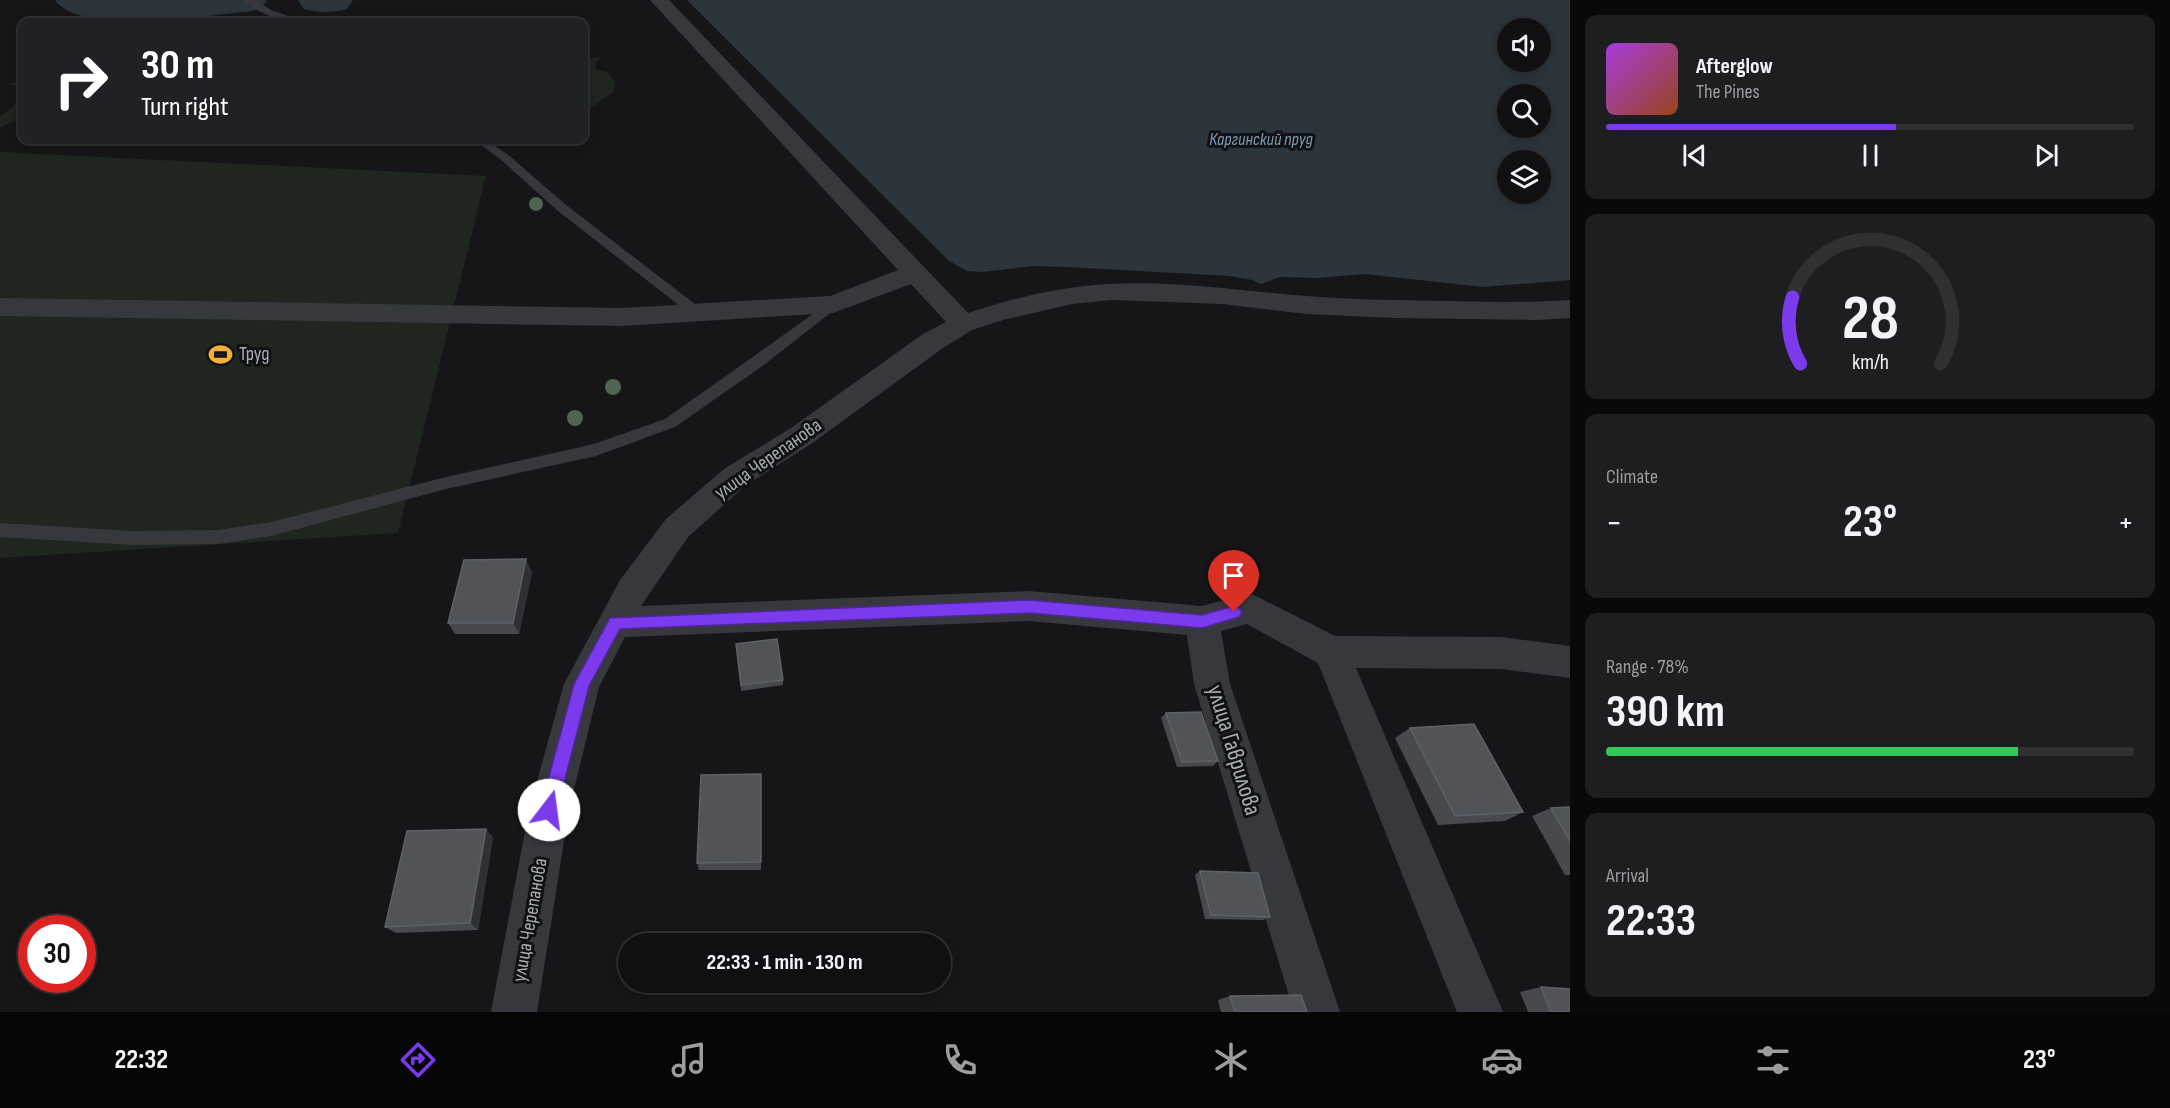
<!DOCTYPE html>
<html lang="en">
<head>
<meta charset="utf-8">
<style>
  body { margin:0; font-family:"Sofia Sans Condensed",sans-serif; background:#1e1e20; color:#f1f3f6; height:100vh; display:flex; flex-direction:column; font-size:22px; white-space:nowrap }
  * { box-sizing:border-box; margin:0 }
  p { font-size:20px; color:#9c9d9f }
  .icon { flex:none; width:33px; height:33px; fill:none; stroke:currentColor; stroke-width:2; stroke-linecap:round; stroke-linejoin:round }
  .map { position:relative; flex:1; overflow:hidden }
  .side { display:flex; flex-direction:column; gap:15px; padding:15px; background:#09090a; width:600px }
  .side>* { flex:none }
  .banner { position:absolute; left:18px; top:18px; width:570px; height:126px; border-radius:12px; box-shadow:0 3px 15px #0003,0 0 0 2px #303032; background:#202124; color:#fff; overflow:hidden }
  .controls { position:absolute; left:1497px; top:18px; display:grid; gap:12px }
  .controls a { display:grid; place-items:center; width:54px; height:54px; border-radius:50%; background:#101012; box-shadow:0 3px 15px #0003,0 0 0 2px #303032; font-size:30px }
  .speed { position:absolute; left:18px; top:915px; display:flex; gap:12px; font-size:30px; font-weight:700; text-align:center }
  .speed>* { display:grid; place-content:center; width:78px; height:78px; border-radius:50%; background:#101012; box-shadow:0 3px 15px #0003,0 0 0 2px #303032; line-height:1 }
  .speed .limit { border:9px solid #d22; background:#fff; color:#111 }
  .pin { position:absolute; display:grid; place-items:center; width:51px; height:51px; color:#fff; margin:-62px -26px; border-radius:50% 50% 50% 0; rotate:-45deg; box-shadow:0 0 6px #0007 }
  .pin .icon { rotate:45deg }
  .me { position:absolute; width:66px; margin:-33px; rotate:15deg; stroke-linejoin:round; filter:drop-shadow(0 0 4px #0008) }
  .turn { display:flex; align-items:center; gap:21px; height:126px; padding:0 24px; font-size:27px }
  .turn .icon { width:78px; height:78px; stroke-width:2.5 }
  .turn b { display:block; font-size:42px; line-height:51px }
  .big { font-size:45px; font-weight:700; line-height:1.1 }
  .side .tile { flex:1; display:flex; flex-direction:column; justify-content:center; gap:9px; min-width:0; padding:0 21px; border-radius:12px; background:#1e1e20 }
  .side .dial { align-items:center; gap:0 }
  .dial svg { height:156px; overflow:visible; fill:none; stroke:#303032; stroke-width:7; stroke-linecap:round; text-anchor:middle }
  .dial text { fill:#f1f3f6; stroke:none }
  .song { display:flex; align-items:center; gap:18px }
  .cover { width:72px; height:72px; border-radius:9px; background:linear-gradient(135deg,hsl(280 70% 55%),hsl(20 70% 35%)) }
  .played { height:6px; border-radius:3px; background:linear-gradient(90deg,#7c3aed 55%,#303032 55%) }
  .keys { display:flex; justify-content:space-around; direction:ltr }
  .heat { display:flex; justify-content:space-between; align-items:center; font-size:33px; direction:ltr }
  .charge { height:9px; border-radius:4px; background:linear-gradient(90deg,#34c759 78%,#303032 0) }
  .trip { position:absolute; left:618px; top:933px; width:333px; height:60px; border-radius:30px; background:#101012; box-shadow:0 3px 15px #0003,0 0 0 2px #303032; font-weight:700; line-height:60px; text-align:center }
  .tabs { display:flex; height:96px; justify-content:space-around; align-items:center; background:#060607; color:#9c9d9f }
  .tabs .icon { width:42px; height:42px }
  .tabs .on { color:#7c3aed }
  .tabs b { font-size:27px; color:#f1f3f6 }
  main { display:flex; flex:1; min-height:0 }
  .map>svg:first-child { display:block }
  .green { fill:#1e261f }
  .water { fill:#2c353c; fill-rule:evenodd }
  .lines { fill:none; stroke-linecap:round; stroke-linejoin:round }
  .river { fill:#2c353c; fill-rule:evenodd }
  .lane { fill:#37383d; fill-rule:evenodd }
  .street { fill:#37383d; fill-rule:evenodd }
  .tree { fill:#506452 }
  .wall { fill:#47494d }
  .shaded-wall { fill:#2f3033 }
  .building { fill:#525359; stroke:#5f6168; stroke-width:1.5 }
  .route { fill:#7c3aed; stroke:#51269a; stroke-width:1.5 }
  .labels { text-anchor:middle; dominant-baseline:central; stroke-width:6; stroke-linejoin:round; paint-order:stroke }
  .far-water-label { font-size:18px; font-style:italic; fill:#7f9bb3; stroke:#111113 }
  .poi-label { font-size:20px; fill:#a8adb8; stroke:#111113; text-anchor:start }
  .street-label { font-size:20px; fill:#a8adb8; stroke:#111113 }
  .near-street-label { font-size:24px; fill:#a8adb8; stroke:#111113 }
</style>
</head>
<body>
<main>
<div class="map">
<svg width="1570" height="1012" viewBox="0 0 1570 1012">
  <rect width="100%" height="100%" fill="#161618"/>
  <g class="green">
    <polygon points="601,57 595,64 597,70 607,72 615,82 614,91 590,109 584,110 584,59"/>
    <polygon points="9,83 22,83 22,117 0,128 0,117 21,100 18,88"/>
    <polygon points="0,152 486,176 398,533 0,558"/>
  </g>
  <path class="water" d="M687,0H1570V280L1483,287L1365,274L1318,278L1280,277L1261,284L1252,280L1230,276L1067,267L1034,266L982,272L967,271L949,261ZM1508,28H1540V62H1508ZM1508,94H1540V128H1508ZM1508,160H1540V194H1508Z"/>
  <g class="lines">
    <g class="river">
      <path d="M55,0H267L261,9L247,12C206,15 79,36 55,0Z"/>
      <path d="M298,0H353L347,9C332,13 319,13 304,9Z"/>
    </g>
    <g class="lane">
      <path d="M243,0H255L271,10L305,22C284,24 259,14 243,0Z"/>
      <polygon points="474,140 486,140 507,154 566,205 704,311 706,314 704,317 694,317 558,211 499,158"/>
      <polygon points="833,300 840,304 838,307 761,367 675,427 596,456 446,489 271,536 218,544 133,545 0,537 0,523 133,531 218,530 271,522 446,477 594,444 665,419"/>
    </g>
    <path class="street" d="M650,0H669L968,313C1013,298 1063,286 1110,284C1174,280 1242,291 1306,296C1353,300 1400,300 1447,301C1488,302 1529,303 1570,300V318L1537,320L1394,318L1307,314L1222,304L1112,300L1072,304L1003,320L972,330L943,348L811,444L746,485L688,537L641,606L1029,591L1202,606L1250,593L1335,636L1501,637L1570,646V678L1501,669L1356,668L1503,1012H1457L1318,663L1247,624L1221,631L1230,684L1340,1012H1294L1194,684L1187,635L1029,621L625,637L599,687L569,810L537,1012H491L529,810L564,684L620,580L666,519L724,469L791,428L923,334L946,322L911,284L833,313L622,326L0,316V298L622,308L830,296L898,270Z"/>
  </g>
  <g class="tree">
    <circle cx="536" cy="204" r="7"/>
    <circle cx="613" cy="387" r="8"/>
    <circle cx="575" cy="418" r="8"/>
  </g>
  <g class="wall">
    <polygon points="532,572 519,634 455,634 448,623"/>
    <polygon points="736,644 783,680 783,685 741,691"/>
    <polygon points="1166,713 1218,761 1213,766 1177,767 1161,718"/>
    <polygon points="1410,728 1523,812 1505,821 1438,825 1395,738"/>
    <polygon points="761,783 761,870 699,870 697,863"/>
    <polygon points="1570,807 1570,875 1565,875 1532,816 1551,808"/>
    <polygon points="486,829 493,837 478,930 396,933 385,927"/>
    <polygon points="1200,871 1270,917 1263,920 1205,919 1195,875"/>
    <polygon points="1541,987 1570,1012 1528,1012 1520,992"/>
    <polygon points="1230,996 1307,1012 1221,1012 1218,1000"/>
  </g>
  <g class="shaded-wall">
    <polygon points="526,559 532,572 519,634 513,623"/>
    <polygon points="486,829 493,837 478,930 470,923"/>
  </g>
  <g class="building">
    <polygon points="526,559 513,623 448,623 464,560"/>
    <polygon points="777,639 783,680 741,685 736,644"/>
    <polygon points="1201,712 1218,761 1182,762 1166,713"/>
    <polygon points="1474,724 1523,812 1455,816 1410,728"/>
    <polygon points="761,774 761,862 697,863 701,775"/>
    <polygon points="1570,807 1570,841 1551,808"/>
    <polygon points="486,829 470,923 385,927 407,831"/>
    <polygon points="1200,871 1258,873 1270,917 1211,915"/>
    <polygon points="1541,987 1570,989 1570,1012 1551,1012"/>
    <polygon points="1301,995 1307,1012 1235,1012 1230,996"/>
  </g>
  <polygon class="route" points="1029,600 1202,615 1234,606 1239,608 1242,612 1239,617 1202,628 1029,613 620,629 589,686 557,810 555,816 549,818 542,816 540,810 574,684 610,618"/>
  <defs>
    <symbol id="stadium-bare" viewBox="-9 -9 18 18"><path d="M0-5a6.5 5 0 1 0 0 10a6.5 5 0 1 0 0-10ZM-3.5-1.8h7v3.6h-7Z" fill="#f2b134" stroke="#111113" stroke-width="2.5" paint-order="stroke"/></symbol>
  </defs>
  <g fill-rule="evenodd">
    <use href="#stadium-bare" x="204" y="338" width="33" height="33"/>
  </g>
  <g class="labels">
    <g class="far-water-label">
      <text x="1261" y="139">Каргинский пруд</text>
    </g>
    <g class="poi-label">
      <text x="239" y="354">Труд</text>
    </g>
    <g class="street-label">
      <text transform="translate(768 459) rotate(-35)">улица Черепанова</text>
      <text transform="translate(530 920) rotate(-80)">улица Черепанова</text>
    </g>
    <g class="near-street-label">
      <text transform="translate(1234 750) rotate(73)">улица Гаврилова</text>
    </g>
  </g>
</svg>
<div class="controls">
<a><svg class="icon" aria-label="sound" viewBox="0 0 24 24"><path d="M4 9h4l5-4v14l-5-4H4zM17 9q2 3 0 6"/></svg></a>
<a><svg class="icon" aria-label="search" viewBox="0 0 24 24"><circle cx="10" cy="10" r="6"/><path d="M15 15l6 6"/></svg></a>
<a><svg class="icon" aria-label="layers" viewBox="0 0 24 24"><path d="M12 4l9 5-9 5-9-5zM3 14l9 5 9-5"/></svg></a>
</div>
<div class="speed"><div class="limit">30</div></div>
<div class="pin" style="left:1234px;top:612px;background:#d93025"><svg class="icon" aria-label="arrive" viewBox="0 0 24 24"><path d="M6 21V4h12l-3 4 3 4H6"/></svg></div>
<svg class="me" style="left:549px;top:810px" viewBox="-20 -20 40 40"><circle r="19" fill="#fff"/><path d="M0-13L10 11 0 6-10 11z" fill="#7c3aed"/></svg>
<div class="trip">22:33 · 1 min · 130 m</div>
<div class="banner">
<div class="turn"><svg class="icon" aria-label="right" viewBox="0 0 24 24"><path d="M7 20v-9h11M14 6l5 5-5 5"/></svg><div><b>30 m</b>Turn right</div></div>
</div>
</div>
<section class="side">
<div class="tile">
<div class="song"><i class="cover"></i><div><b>Afterglow</b><p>The Pines</p></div></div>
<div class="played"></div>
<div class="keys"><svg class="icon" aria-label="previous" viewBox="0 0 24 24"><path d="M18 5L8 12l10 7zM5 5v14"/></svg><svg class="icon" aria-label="pause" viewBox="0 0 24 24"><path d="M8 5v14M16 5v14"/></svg><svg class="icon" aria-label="next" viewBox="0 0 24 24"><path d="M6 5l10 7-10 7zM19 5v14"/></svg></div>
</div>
<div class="tile dial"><svg viewBox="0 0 100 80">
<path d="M14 69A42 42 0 1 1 86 69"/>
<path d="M14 69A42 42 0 0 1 10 35" stroke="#7c3aed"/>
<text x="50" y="56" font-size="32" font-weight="700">28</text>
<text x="50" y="72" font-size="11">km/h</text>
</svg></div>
<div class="tile"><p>Climate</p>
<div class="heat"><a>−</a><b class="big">23°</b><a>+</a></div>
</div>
<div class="tile"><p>Range · 78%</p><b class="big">390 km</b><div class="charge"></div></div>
<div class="tile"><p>Arrival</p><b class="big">22:33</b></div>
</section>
</main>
<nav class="tabs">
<b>22:32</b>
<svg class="icon on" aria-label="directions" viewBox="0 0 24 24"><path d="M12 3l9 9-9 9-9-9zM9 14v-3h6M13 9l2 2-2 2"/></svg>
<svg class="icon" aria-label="music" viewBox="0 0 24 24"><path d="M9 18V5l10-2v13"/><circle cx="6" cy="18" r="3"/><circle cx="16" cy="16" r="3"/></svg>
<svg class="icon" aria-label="phone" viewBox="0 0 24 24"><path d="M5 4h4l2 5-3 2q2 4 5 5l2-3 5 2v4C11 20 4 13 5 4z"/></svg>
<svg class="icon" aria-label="climate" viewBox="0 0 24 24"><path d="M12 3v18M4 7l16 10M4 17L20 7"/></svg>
<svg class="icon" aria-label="car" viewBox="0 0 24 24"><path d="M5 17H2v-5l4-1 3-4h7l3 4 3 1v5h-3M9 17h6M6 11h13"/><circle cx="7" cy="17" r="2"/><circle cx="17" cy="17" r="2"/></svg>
<svg class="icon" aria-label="filters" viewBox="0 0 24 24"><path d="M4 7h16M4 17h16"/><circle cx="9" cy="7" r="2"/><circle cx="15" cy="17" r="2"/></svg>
<b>23°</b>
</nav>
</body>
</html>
